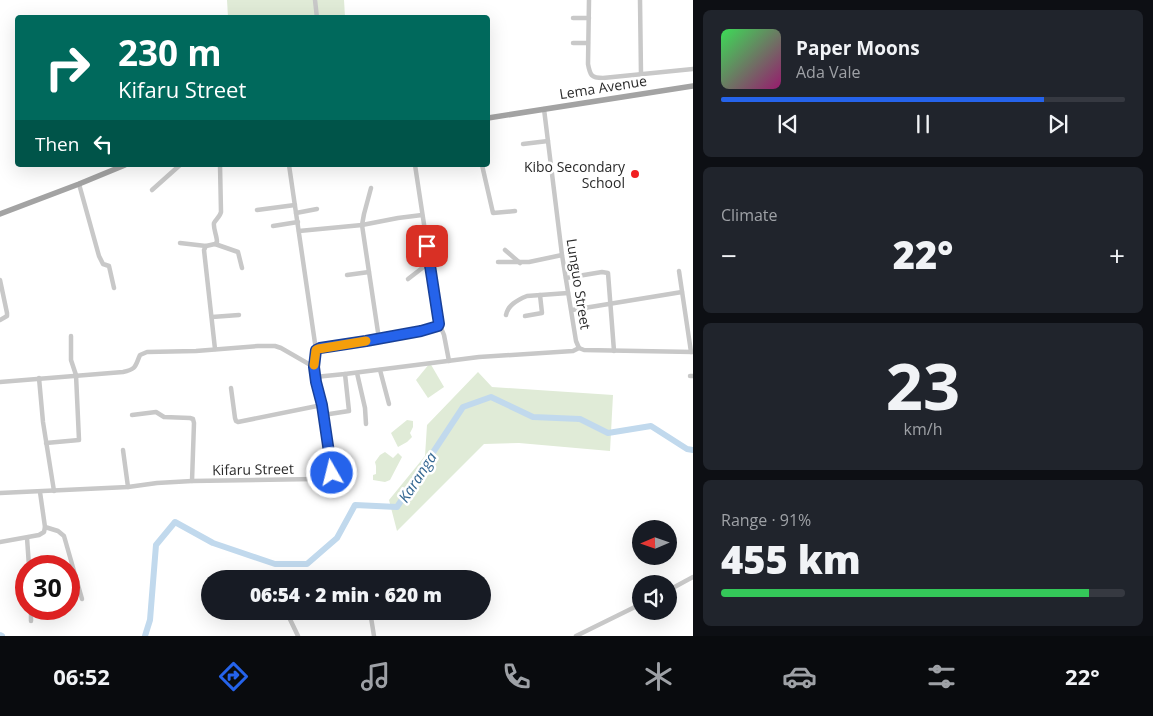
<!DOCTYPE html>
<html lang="en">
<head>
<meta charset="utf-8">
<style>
  body { margin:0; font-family:"Open Sans",sans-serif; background:#20242c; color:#f1f3f6; height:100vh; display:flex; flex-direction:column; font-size:19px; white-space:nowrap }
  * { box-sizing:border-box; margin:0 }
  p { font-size:16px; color:#9ea1a6 }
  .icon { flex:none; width:28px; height:28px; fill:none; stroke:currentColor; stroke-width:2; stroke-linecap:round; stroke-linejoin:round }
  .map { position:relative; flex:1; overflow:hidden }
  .details { display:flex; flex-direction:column; gap:10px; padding:10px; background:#0d0f14; width:460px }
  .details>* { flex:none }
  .top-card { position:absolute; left:15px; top:15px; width:475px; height:152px; border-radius:5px; box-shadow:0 5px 20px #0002; background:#00695c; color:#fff; overflow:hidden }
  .needle { width:32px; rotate:268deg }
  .buttons { position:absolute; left:632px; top:520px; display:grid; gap:10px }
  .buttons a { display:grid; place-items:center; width:45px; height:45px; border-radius:50%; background:#171b24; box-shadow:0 5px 20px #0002; font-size:25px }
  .speed { position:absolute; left:15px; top:555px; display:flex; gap:10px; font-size:25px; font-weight:700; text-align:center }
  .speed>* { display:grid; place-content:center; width:65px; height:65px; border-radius:50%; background:#171b24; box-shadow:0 5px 20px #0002; line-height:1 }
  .speed .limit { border:8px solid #d22; background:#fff; color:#111 }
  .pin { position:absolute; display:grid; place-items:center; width:42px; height:42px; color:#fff; margin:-21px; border-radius:10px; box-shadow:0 2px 8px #0006 }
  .me { position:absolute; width:55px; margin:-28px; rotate:352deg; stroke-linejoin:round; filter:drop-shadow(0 0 4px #0008) }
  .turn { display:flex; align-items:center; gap:18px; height:105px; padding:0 20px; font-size:22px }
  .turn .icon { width:65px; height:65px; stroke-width:2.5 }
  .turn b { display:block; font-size:35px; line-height:42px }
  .then { display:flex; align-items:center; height:48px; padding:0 20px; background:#0003; gap:10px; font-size:19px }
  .big { font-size:38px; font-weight:800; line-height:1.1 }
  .details .tile { flex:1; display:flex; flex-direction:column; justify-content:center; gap:8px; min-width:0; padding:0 18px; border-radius:8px; background:#20242c }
  .details .dial { align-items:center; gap:0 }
  .dial b { font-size:65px; line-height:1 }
  .song { display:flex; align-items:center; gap:15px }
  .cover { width:60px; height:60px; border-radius:8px; background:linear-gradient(135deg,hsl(130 70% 55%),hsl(320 70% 35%)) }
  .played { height:5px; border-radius:2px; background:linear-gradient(90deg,#2563eb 80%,#363941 80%) }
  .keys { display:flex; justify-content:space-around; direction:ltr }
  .heat { display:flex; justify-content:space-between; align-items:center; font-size:28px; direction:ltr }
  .charge { height:8px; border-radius:4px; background:linear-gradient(90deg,#34c759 91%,#363941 0) }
  .trip { position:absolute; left:201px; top:570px; width:290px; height:50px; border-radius:25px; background:#171b24; box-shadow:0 5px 20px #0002; font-weight:800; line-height:50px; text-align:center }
  .tabs { display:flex; height:80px; justify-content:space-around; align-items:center; background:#090b0e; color:#9ea1a6 }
  .tabs .icon { width:35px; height:35px }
  .tabs .selected { color:#2563eb }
  .tabs b { font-size:22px; color:#f1f3f6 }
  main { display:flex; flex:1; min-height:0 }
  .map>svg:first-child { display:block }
  .green { fill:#e0ebd7 }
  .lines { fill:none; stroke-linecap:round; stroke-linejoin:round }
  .river { stroke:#c1d9ed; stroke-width:6 }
  .minor { stroke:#c8c8c8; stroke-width:4.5 }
  .major { stroke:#a3a3a3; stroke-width:5.5 }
  .route-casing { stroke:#184099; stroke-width:12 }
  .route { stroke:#2563eb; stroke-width:9 }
  .slow { stroke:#f59e0b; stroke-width:9 }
  .poi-dot { fill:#f11f21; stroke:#fff; stroke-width:2 }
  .labels { text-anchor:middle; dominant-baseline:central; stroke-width:5; stroke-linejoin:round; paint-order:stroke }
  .street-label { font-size:14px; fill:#2b2b2b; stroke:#fff }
  .poi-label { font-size:14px; fill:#2b2b2b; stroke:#fff; text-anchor:end }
  .water-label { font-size:15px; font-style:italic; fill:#356892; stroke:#fff }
</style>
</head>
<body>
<main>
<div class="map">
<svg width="693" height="636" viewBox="0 0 693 636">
  <rect width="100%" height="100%" fill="#fff"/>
  <g class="green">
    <polygon points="227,0 344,0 345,17 228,17"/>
    <polygon points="430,363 444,387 428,398 416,380"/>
    <polygon points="478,372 492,387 613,395 610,451 519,443 484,444 397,531 389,500 425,456 427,425"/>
    <polygon points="407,420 413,421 413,427 410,433 412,437 407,442 398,447 391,433"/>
    <polygon points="385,452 393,458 398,453 402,457 390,480 385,482 373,480 373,475 376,474 376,466 375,462 380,455"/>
  </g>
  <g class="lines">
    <g class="river">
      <polyline points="0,635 2,636"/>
      <polyline points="145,636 150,620 156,545 175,522 213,543 275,564 307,564 337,538 355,505 397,507 463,407 491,397 533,417 580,419 608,433 651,426 687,449 693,450"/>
    </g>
    <g class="minor">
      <polyline points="315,0 317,18"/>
      <path d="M589,0L588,64C590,75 591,78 603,78L693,69"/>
      <polyline points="640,0 641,74"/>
      <polyline points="573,18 589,18"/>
      <polyline points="573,43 588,43"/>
      <polyline points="544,109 562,255 576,341 579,348 584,350 693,352"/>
      <polyline points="523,144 548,141"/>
      <polyline points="289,165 316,350"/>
      <polyline points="482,165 493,213 515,211"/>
      <polyline points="79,184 99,256 103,264 109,266 114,288"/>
      <polyline points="371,188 364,214 362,225 379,339"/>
      <polyline points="152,190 180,165"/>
      <polyline points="257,210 295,205"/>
      <polyline points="296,213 317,209"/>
      <polyline points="273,226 298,222"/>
      <polyline points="299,231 362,225 398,218 422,215"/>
      <polyline points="180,243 206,246"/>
      <polyline points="215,244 238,252 242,268"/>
      <polyline points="505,250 520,263"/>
      <polyline points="498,262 529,262 562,255"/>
      <polyline points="679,271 691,352"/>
      <polyline points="347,275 369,272"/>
      <polyline points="566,278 602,272 608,273 614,351"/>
      <polyline points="408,279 430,262"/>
      <polyline points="0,280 7,313 7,316 0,320"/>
      <polyline points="572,310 682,292"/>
      <path d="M506,315C508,305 517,300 527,296L568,293"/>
      <polyline points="525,316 542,313 540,295"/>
      <polyline points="212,317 239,315"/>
      <polyline points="439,323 444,335 449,361"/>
      <path d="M215,349L204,250L206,246L215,244L217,242C217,236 213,228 214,223C215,220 220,217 221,212L220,165"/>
      <polyline points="380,370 389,404"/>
      <polyline points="357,373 365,408 366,424"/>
      <polyline points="690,376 693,376"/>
      <polyline points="315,377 345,374"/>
      <polyline points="39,378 43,422 54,491"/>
      <path d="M0,382L123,372C137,369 135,366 140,355L147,352L196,351L258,346H275L281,348L314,367"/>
      <polyline points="231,388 235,418 236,421 238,422 322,405"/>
      <polyline points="132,415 156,412 164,417 190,418 193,419 194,423 192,481"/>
      <polyline points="323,415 349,411 345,374 479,357 573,351 579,348"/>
      <polyline points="46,443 79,440 76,375 71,360 71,336"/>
      <polyline points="123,450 128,487"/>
      <path d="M0,493L128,487L157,483L192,481L315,479C324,479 333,477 332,466L322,405L316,382L314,367L316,350L320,348L366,341L433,328L438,326L439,323L415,165"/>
      <polyline points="45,527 58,531 64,536 82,599"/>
      <polyline points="27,538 29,566"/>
      <polyline points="0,542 39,535 44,532 45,527 40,492"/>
      <polyline points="669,590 693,577"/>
      <polyline points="31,609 31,621"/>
      <polyline points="370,611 374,636"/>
      <polyline points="287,613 298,636"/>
      <polyline points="576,636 641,604"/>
    </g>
    <g class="major">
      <polyline points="488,118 693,86"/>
      <polyline points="0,214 79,184 125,165"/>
    </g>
  </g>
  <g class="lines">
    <defs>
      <polyline id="route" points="332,473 322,405 316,382 314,367 316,350 320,348 366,341 421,331 438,326 439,324 427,246"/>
    </defs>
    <use href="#route" class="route-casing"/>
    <use href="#route" class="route"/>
    <polyline class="slow" points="314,365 316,350 318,349 366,341"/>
  </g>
  <circle class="poi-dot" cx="635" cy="174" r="5"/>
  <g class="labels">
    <g class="street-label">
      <text transform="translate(603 87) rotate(-9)">Lema Avenue</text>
      <text transform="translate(579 284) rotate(81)">Lunguo Street</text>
      <text transform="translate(253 469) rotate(-1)">Kifaru Street</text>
    </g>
    <g class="poi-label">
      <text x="625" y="166">Kibo Secondary<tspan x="625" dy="16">School</tspan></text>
    </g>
    <g class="water-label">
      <text transform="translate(417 477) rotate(-57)">Karanga</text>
    </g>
  </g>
</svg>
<div class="buttons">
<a><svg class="needle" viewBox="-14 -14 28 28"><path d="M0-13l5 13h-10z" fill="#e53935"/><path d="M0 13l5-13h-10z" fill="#9ea1a6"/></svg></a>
<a><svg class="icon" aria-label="sound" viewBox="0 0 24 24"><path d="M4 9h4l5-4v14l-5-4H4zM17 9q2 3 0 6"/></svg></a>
</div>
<div class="speed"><div class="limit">30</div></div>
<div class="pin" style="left:427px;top:246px;background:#d93025"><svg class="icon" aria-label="arrive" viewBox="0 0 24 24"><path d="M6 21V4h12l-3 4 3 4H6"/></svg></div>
<svg class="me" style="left:332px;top:473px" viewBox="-20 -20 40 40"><circle r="17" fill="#2563eb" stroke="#fff" stroke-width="3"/><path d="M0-11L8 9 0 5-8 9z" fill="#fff"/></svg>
<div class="trip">06:54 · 2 min · 620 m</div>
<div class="top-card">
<div class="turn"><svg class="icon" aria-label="right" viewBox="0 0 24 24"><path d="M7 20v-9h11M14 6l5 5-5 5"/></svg><div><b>230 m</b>Kifaru Street</div></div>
<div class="then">Then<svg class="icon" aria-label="left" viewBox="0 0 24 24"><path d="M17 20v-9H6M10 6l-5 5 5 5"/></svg></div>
</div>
</div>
<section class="details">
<div class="tile">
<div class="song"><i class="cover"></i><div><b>Paper Moons</b><p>Ada Vale</p></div></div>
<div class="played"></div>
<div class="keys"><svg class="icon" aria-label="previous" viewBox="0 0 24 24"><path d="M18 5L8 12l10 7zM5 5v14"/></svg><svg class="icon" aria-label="pause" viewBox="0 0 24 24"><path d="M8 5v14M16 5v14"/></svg><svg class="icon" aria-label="next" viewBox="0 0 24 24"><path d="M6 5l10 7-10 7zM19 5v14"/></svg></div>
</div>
<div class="tile"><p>Climate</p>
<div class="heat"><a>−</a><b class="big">22°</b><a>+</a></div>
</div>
<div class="tile dial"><b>23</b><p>km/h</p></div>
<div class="tile"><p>Range · 91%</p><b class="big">455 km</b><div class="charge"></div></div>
</section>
</main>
<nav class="tabs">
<b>06:52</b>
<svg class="icon selected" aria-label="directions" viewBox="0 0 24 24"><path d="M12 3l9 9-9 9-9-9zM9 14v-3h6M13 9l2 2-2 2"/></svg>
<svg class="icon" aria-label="music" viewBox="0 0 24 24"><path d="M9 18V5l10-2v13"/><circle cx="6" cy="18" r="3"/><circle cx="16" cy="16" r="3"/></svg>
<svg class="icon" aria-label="phone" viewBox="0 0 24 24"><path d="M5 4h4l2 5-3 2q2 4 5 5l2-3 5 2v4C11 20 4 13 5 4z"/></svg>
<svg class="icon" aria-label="climate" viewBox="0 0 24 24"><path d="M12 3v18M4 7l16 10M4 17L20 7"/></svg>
<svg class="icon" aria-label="car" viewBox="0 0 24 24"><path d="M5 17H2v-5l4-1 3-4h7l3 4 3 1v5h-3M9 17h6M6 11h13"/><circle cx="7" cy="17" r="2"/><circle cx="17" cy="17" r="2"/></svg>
<svg class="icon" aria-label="filters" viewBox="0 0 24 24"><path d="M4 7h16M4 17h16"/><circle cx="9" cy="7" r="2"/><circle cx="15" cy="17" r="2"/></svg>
<b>22°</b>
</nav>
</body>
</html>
